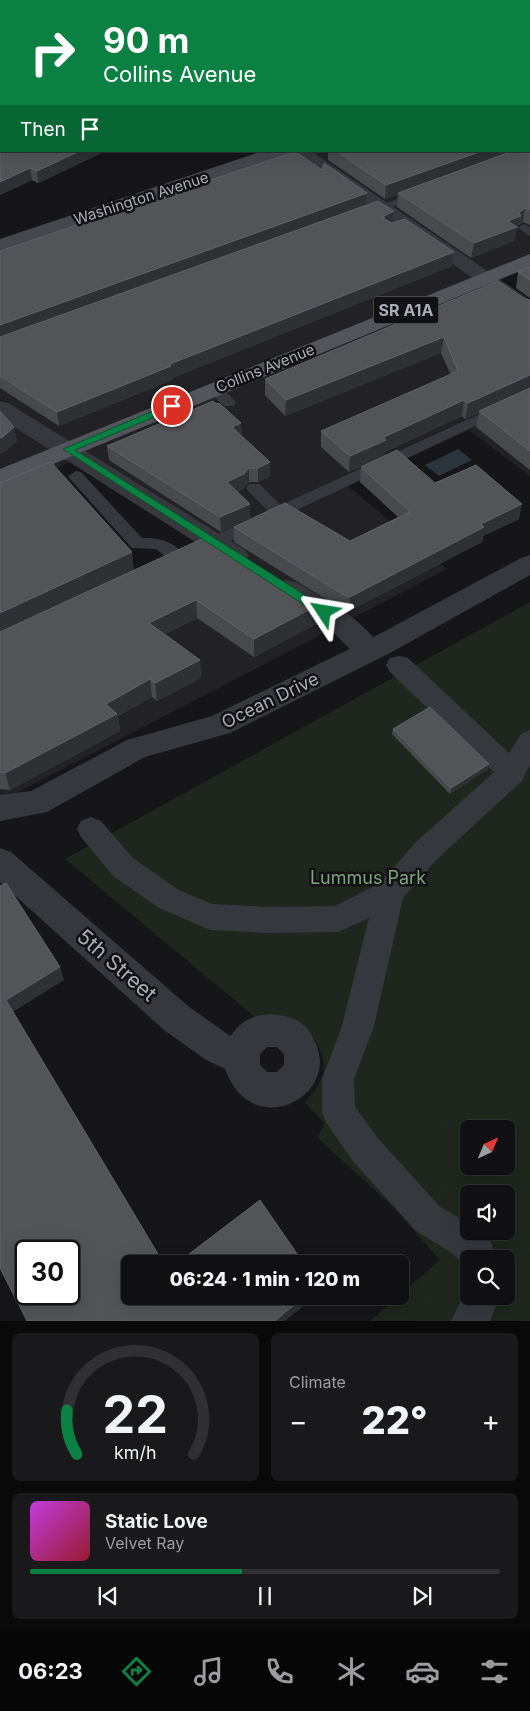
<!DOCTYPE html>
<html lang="en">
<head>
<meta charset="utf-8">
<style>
  body { margin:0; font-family:Inter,sans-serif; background:#19191b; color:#f1f3f6; height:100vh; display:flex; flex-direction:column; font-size:19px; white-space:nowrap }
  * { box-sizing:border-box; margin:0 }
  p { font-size:16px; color:#9c9d9f }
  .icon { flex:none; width:28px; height:28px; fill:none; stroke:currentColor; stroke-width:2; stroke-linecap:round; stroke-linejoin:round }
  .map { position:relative; height:1321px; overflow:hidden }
  .side { display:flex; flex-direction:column; gap:12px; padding:12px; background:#09090a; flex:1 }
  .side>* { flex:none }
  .top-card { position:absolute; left:0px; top:0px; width:530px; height:152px; box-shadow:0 5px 20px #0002,0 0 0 1px #303032; background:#0b8043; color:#fff; overflow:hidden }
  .needle { width:32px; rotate:44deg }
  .fabs { position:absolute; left:460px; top:1120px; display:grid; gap:10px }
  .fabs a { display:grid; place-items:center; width:55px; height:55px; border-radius:8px; background:#101012; box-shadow:0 5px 20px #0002,0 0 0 1px #303032; font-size:25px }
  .speed { position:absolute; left:15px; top:1240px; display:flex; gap:10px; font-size:25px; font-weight:700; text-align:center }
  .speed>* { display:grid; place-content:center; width:65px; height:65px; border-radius:50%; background:#101012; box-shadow:0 5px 20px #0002,0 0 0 1px #303032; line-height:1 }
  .speed .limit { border:2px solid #111; border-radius:8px; background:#fff; color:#111 }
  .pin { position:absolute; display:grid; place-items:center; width:42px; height:42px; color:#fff; margin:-21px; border:2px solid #fff; border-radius:50%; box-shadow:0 1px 5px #0007 }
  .me { position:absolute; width:55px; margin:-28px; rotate:303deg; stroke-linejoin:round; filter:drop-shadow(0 0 4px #0008) }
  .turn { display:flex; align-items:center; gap:18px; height:105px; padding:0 20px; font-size:22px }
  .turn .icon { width:65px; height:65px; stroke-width:2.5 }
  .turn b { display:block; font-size:35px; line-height:42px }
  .then { display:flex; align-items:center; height:48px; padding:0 20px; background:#0003; gap:10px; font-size:19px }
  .big { font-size:38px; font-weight:800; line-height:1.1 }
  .side .widget { flex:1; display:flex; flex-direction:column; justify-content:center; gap:8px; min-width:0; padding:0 18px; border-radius:8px; background:#19191b }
  .side .dial { align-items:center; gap:0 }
  .dial svg { height:130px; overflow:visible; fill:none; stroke:#303032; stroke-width:7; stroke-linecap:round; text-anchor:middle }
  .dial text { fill:#f1f3f6; stroke:none }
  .song { display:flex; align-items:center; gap:15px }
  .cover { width:60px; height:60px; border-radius:8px; background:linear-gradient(135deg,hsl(290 70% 55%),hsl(350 70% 35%)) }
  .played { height:5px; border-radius:2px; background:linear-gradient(90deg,#0b8043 45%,#303032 45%) }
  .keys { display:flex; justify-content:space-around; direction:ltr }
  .heat { display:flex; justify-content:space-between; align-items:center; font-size:28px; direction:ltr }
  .side .tiles { flex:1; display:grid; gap:12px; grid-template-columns:1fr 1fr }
  .widget:last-child { grid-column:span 2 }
  .trip { position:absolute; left:121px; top:1255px; width:288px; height:50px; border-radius:8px; background:#101012; box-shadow:0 5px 20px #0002,0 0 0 1px #303032; font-weight:800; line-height:50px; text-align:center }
  .tab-bar { display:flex; height:80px; justify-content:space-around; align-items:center; background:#060607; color:#9c9d9f }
  .tab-bar .icon { width:35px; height:35px }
  .tab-bar .active { color:#0b8043 }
  .tab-bar b { font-size:22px; color:#f1f3f6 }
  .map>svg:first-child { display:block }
  .built { fill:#222225 }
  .green { fill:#1e261e; fill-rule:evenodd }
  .water { fill:#2c353b }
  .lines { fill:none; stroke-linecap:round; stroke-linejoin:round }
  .service { fill:#37383d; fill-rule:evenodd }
  .pedestrian { fill:#37383d; fill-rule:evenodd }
  .minor { fill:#37383d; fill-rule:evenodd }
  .tertiary { fill:#37383d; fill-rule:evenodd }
  .secondary { fill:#45474d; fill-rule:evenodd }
  .primary { fill:#53555c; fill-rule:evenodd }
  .wall { fill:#47494d }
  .shaded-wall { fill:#2f3033 }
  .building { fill:#525458; stroke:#5f6267; fill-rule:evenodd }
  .route { fill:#0b8043; stroke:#07532c }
  .labels { text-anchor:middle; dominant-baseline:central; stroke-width:5; stroke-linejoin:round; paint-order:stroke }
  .far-street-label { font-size:15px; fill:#a8aeb7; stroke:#111113 }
  .shield { fill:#111113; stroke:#7b7f86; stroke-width:1 }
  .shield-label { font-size:16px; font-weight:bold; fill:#a8aeb7 }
  .street-label { font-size:18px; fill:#a8aeb7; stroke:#111113 }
  .park-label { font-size:18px; fill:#7fa27f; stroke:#111113 }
  .near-street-label { font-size:21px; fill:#a8aeb7; stroke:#111113 }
</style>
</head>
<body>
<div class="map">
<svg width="530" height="1321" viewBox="0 0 530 1321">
  <rect width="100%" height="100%" fill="#161618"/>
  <g class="built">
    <polygon points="529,42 530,257 479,276 530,314 530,476 469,430 348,486 447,569 9,797 0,798 0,650 226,542 0,399 0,253 296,151 529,151"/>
    <polygon points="0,413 75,460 0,492"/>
  </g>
  <path class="green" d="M530,602V1321H370L440,1260L395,1209L318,1138L324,1123L305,1103C311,1095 319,1086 322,1077C332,1052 302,1017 278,1015C270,1015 262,1016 255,1017L65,859ZM469,1129H506V1166H469ZM469,1194H506V1231H469ZM469,1259H506V1296H469Z"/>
  <polygon class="water" points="458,449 472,460 439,476 425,465"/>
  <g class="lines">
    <g class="service">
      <polygon points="420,190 424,191 424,195 373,215 365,215 363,212"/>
      <polygon points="524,224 530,227 530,236 518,228"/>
      <path d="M213,385C222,387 231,396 236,403L234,406H224L206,389L208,386Z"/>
      <polygon points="530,391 530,400 210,551 198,551 196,547 198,543 268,511 249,492 246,488 249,484 259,484 281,505"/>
      <path d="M76,471L81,472L142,538C160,537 178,543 187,559L185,563H173L156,549L132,548L71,480L68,476Z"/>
    </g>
    <g class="pedestrian">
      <path d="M399,656L408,658L509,753L521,734L530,730V765L522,781L436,860L403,898L374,1026L354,1079L355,1107L376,1136L440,1207L469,1223V1231C490,1231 491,1241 497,1259H469V1273L462,1262L450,1252L416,1231L352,1160L327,1124L322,1112V1079L342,1026L369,918L338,932L269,933L210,930L159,908L113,876L81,837L77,829L81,821L91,817L101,821L133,858L179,890L212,904L269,907L335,906L380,883L416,842L494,772L390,672L386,665L390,658Z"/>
      <polygon points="469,1284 469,1296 500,1296 490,1321 451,1321"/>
    </g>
    <g class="minor">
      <rect x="0" y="16" width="1" height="9"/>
      <polygon points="529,39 530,40 530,50 529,49"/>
      <polygon points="1,48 1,58 0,59 0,49"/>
      <polygon points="290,151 311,151 530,300 530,315 523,313"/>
      <polygon points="0,401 8,403 245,550 249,556 245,562 236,565 227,562 0,418"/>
      <path d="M287,580L296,582C326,601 365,619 383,651L379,658L369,661L359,658L330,629L278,596L274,589L278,582Z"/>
      <path d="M0,848L11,852L188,1006L230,1036C233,1034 236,1028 240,1025C256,1012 275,1012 294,1019C306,1024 311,1033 316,1044C339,1097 252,1143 225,1069L206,1060L164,1030L0,882ZM267,1047H277L284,1054V1065L277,1072H267L260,1065V1054Z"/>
    </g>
    <polygon class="tertiary" points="530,555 530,575 390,653 230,733 145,757 47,812 0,821 0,795 31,791 127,740 212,716 370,639 521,558"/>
    <g class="secondary">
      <rect x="529" y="63" width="1" height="10"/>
      <polygon points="263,151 290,151 287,155 0,251 0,239"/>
    </g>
    <polygon class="primary" points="530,254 530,267 0,486 0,469"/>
  </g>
  <g class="wall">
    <polygon points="44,0 530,0 530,12 529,13 529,1 47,1"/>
    <polygon points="0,64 1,151 106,151 38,183 32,180 0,195"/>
    <polygon points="530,70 530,225 523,222 519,225 518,230 516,231 514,241 471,258 397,207 398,195 385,199 328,160 328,151 529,151"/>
    <polygon points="366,205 394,211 393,223 454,252 452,266 172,378 172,380 59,426 0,388 0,251"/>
    <polygon points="530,267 530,298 516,288 518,272"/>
    <polygon points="525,299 530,300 530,470 476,427 479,413 465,419 462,416 385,452 385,456 349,472 321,447 321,431 451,375 441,353 285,416 265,395 265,379"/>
    <polygon points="241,423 242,436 270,462 270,476 258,482 249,482 244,488 237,492 250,518 221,532 109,460 107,446"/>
    <polygon points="361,467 435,483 519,519 483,536 482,542 349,611 343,610 234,542 234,527 350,541 398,517 360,482"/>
    <polygon points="0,483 134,570 318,623 254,657 197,618 165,634 200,660 201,678 157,701 152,697 118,716 120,731 10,790 0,789"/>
    <polygon points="393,729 488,769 450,794 392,734"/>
  </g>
  <g class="shaded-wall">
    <polygon points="0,0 28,0 24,1 1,1 1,10 0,10"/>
    <polygon points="398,0 406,0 406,1 395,1"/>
    <polygon points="530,2 530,12 529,13 529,3"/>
    <rect x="529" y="135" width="1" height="13"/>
    <polygon points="80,151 106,151 38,183 37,171"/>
    <polygon points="482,151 520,151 398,193 398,195 385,199 386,185"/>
    <polygon points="30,168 32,180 0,195 0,182"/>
    <polygon points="367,193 366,206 0,340 0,325"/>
    <polygon points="525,208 523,222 519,225 518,230 516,231 514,241 471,258 474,243 508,221"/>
    <polygon points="394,211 393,225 383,229 384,216"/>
    <polygon points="454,252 452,266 172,378 172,380 59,426 57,412 170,364"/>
    <polygon points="444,337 441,353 285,416 286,400"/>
    <polygon points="530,375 530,389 479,411 479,413 465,419 468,403"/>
    <polygon points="464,400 462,416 385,452 385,456 349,472 350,456 384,437"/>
    <polygon points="241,423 242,437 232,427"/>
    <polygon points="14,427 17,441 6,451 0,454 0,438"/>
    <polygon points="270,462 270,476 258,482 258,468"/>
    <polygon points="249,468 249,482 244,488 228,496 227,482"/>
    <polygon points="250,504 250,518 221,532 220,517"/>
    <polygon points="522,504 519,519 483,536 482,542 349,611 350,597 481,524"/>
    <polygon points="132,552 134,572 0,636 0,613"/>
    <polygon points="196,600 197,618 151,641 149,623"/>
    <polygon points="318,605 318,623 254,657 254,639"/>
    <polygon points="200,660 201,678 157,701 155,683"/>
    <polygon points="150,679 152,697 118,716 120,731 10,790 5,773 106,704"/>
    <polygon points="489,764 488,769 450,794 451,788"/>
    <polygon points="60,967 64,980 11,1013 6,1000"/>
    <polygon points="305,1296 316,1296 285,1321 275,1321"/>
  </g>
  <g class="building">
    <polygon points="70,0 398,0 395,1 73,1"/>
    <polygon points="408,0 530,0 530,2 529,3 529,1 408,1"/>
    <polygon points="0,64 1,64 1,151 80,151 37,171 30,168 0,182 0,126 1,125 0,118"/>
    <rect x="529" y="70" width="1" height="65"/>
    <polygon points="529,145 530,145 530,210 525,208 519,213 521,216 508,221 517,227 474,243 398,193 513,151 529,151"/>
    <polygon points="336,151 482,151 386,185"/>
    <polygon points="291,153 299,154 322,170 324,163 367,193 0,325 0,251"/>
    <polygon points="378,201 394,211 384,216 384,219 392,223 405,219 454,252 170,364 171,366 57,412 0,376 0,337"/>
    <polygon points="530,267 530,280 518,272"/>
    <polygon points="498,281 525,299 530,300 530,375 468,403 464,400 384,437 386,440 350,456 321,431 458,371 444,337 286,400 265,379"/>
    <polygon points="530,388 530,451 479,411"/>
    <polygon points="213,401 216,404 219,403 241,423 232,427 270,462 258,468 249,468 244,474 227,482 250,504 220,517 107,446"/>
    <polygon points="0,411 14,427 3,437 0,438"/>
    <polygon points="397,450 435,483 476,465 522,504 481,524 484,527 350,597 344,595 234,527 285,503 350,541 410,512 361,467"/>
    <polygon points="51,462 132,552 0,613 1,611 0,610 0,483"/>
    <polygon points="208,536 318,605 254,639 196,600 149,623 200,660 155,683 150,679 106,704 117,714 5,773 0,772 0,632"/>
    <polygon points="430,707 489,764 451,788 393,729"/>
    <path d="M6,883L60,967L6,1000L164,1264H130V1296H305L275,1321H27L0,1268V886ZM26,1251H69V1294H26Z"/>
    <polygon points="260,1200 304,1264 176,1264"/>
  </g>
  <polygon class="route" points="172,403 177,406 176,408 75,450 327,609 327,615 320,615 63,449"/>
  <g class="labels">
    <g class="far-street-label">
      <text transform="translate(141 198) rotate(-18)">Washington Avenue</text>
      <text transform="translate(265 368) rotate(-22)">Collins Avenue</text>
    </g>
    <rect class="shield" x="373.5" y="296.5" width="65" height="27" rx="4"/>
    <g class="shield-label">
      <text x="406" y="310">SR A1A</text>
    </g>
    <g class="street-label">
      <text transform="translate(270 700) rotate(-26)">Ocean Drive</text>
    </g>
    <g class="park-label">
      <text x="368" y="877">Lummus Park</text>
    </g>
    <g class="near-street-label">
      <text transform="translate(117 965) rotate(41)">5th Street</text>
    </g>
  </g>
</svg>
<div class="fabs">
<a><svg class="needle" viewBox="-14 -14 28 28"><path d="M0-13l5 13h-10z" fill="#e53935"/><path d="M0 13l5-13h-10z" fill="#9c9d9f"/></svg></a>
<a><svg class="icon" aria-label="sound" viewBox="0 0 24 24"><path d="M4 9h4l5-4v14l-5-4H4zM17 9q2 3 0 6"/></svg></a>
<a><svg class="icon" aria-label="search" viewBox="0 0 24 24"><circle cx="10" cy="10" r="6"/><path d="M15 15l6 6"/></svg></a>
</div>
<div class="speed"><div class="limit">30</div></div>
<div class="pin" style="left:172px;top:406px;background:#d93025"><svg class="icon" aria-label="arrive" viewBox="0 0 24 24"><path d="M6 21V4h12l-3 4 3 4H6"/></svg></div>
<svg class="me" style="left:324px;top:612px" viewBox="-20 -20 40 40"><path d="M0-17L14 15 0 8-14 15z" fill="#0b8043" stroke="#fff" stroke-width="4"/></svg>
<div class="trip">06:24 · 1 min · 120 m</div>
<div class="top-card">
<div class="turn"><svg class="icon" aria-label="right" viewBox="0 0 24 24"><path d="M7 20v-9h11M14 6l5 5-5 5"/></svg><div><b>90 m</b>Collins Avenue</div></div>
<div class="then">Then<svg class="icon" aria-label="arrive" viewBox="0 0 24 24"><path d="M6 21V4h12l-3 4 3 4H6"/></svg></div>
</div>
</div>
<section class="side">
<div class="tiles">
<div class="widget dial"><svg viewBox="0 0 100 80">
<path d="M14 69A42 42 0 1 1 86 69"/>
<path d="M14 69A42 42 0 0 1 8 42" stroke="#0b8043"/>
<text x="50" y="56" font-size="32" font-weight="700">22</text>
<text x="50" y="72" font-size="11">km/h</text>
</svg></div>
<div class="widget"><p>Climate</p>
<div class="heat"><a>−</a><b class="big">22°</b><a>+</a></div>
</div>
<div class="widget">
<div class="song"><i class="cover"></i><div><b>Static Love</b><p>Velvet Ray</p></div></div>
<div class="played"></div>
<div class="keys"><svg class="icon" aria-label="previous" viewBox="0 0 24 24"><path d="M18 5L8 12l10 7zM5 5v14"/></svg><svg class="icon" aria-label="pause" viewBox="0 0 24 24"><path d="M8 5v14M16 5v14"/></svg><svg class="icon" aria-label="next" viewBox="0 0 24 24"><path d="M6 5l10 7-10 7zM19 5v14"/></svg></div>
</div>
</div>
</section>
<nav class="tab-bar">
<b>06:23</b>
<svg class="icon active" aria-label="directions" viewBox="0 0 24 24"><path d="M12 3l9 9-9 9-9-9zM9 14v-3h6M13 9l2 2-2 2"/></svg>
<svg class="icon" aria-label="music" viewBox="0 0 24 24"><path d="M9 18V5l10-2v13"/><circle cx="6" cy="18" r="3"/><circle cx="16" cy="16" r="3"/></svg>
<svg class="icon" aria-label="phone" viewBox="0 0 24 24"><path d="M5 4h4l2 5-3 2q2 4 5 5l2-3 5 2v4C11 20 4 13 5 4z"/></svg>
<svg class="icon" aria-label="climate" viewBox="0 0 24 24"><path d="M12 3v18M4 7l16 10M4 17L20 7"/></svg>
<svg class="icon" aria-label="car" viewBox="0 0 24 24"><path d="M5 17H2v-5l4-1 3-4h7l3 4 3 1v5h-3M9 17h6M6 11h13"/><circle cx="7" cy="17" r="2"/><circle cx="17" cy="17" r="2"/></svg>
<svg class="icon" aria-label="filters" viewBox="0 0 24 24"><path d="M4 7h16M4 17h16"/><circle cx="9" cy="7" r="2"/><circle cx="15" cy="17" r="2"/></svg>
</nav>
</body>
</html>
